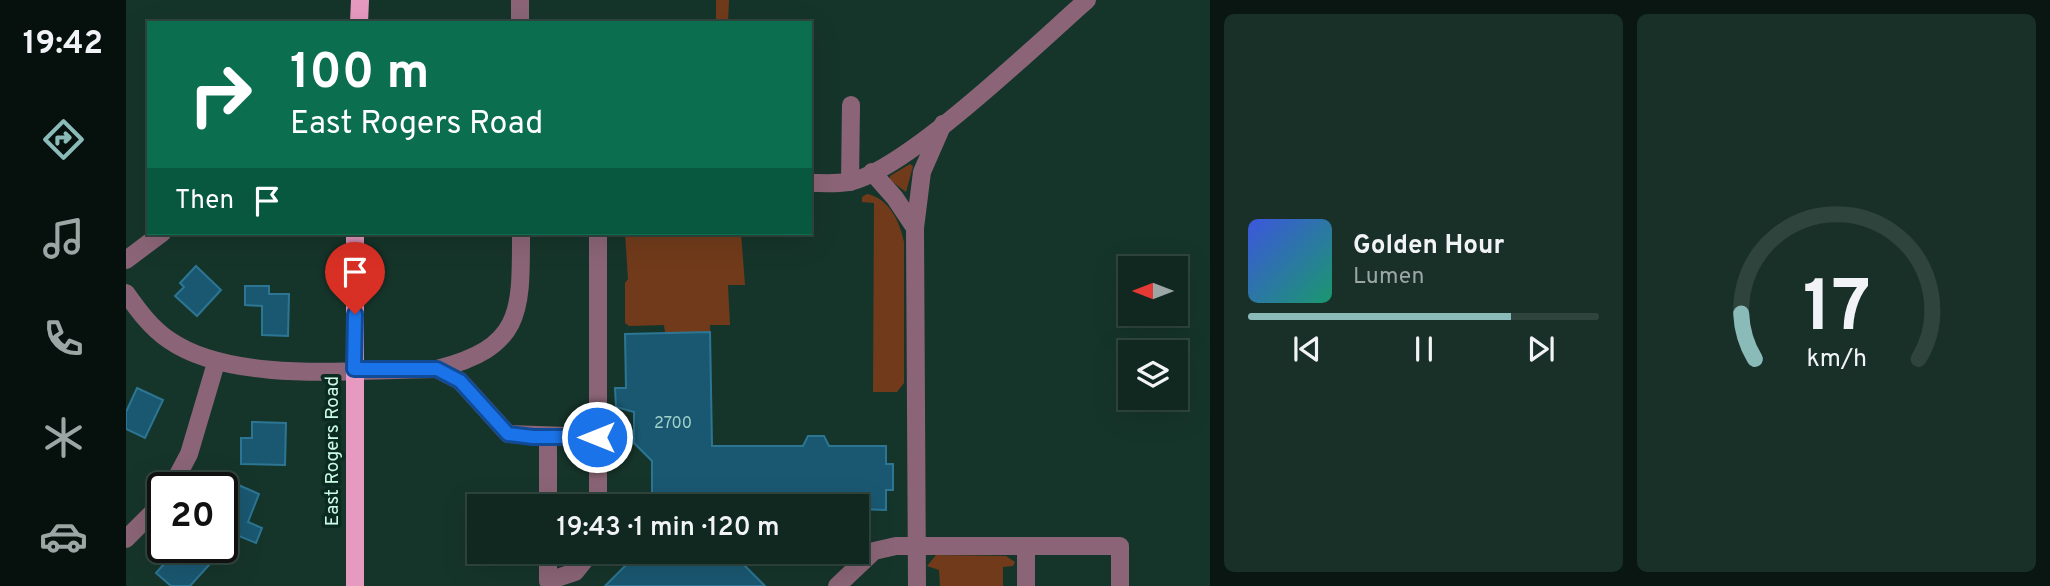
<!DOCTYPE html>
<html lang="en">
<head>
<meta charset="utf-8">
<style>
  body { margin:0; font-family:Overpass,sans-serif; background:#193029; color:#f1f3f6; height:100vh; display:flex; flex-direction:column; font-size:26px; white-space:nowrap }
  * { box-sizing:border-box; margin:0 }
  p { font-size:23px; color:#9ca6a5 }
  .icon { flex:none; width:38px; height:38px; fill:none; stroke:currentColor; stroke-width:2; stroke-linecap:round; stroke-linejoin:round }
  .map { position:relative; flex:1; overflow:hidden }
  .drawer { display:flex; flex-direction:column; gap:14px; padding:14px; background:#091612; width:840px }
  .drawer>* { flex:none }
  .top-card { position:absolute; left:21px; top:21px; width:665px; height:214px; border-radius:0px; box-shadow:0 7px 28px #0002,0 0 0 2px #30443e; background:#0b6e4f; color:#fff; overflow:hidden }
  .needle { width:46px; rotate:270deg }
  .buttons { position:absolute; left:992px; top:256px; display:grid; gap:14px }
  .buttons a { display:grid; place-items:center; width:70px; height:70px; border-radius:0px; background:#102820; box-shadow:0 7px 28px #0002,0 0 0 2px #30443e; font-size:35px }
  .speed { position:absolute; left:21px; top:472px; display:flex; gap:14px; font-size:35px; font-weight:700; text-align:center }
  .speed>* { display:grid; place-content:center; width:91px; height:91px; border-radius:50%; background:#102820; box-shadow:0 7px 28px #0002,0 0 0 2px #30443e; line-height:1 }
  .speed .limit { border:4px solid #111; border-radius:10px; background:#fff; color:#111 }
  .pin { position:absolute; display:grid; place-items:center; width:60px; height:60px; color:#fff; margin:-72px -30px; border-radius:50% 50% 50% 0; rotate:-45deg; box-shadow:0 0 7px #0007 }
  .pin .icon { rotate:45deg }
  .me { position:absolute; width:77px; margin:-38px; rotate:270deg; stroke-linejoin:round; filter:drop-shadow(0 0 5px #0008) }
  .turn { display:flex; align-items:center; gap:24px; height:147px; padding:0 28px; font-size:32px }
  .turn .icon { width:91px; height:91px; stroke-width:2.5 }
  .turn b { display:block; font-size:49px; line-height:60px }
  .then { display:flex; align-items:center; height:66px; padding:0 28px; background:#0003; gap:14px; font-size:26px }
  .drawer .card { flex:1; display:flex; flex-direction:column; justify-content:center; gap:10px; min-width:0; padding:0 24px; border-radius:10px; background:#193029 }
  .drawer .dial { align-items:center; gap:0 }
  .dial svg { height:182px; overflow:visible; fill:none; stroke:#30443e; stroke-width:7; stroke-linecap:round; text-anchor:middle }
  .dial text { fill:#f1f3f6; stroke:none }
  .song { display:flex; align-items:center; gap:21px }
  .cover { width:84px; height:84px; border-radius:10px; background:linear-gradient(135deg,hsl(230 70% 55%),hsl(160 70% 35%)) }
  .played { height:7px; border-radius:4px; background:linear-gradient(90deg,#8bbbb9 75%,#30443e 75%) }
  .keys { display:flex; justify-content:space-around; direction:ltr }
  .drawer .tiles { flex:1; display:grid; gap:14px; grid-template-columns:repeat(2,1fr) }
  .trip { position:absolute; left:341px; top:494px; width:402px; height:70px; border-radius:0px; background:#102820; box-shadow:0 7px 28px #0002,0 0 0 2px #30443e; font-weight:600; line-height:70px; text-align:center }
  main { display:flex; flex:1; min-height:0 }
  .dock { display:flex; flex-direction:column; width:126px; justify-content:space-around; align-items:center; background:#06100d; color:#9ca6a5 }
  .dock .icon { width:49px; height:49px }
  .dock .active { color:#8bbbb9 }
  .dock b { font-size:32px; color:#f1f3f6 }
  .map>svg:first-child { display:block }
  .green { fill:#713b1b }
  .building { fill:#1a5871; stroke:#2c7694; stroke-width:2 }
  .lines { fill:none; stroke-linecap:round; stroke-linejoin:round }
  .minor { stroke:#8b6577; stroke-width:18 }
  .major { stroke:#e79ac0; stroke-width:18 }
  .route-casing { stroke:#114b97; stroke-width:18 }
  .route { stroke:#1a73e8; stroke-width:12 }
  .labels { text-anchor:middle; dominant-baseline:central; stroke-width:7; stroke-linejoin:round; paint-order:stroke }
  .number-label { font-size:16px; fill:#a0d2ca }
  .street-label { font-size:19px; fill:#ccfae7; stroke:#0b2b21 }
</style>
</head>
<body>
<main>
<nav class="dock">
<b>19:42</b>
<svg class="icon active" aria-label="directions" viewBox="0 0 24 24"><path d="M12 3l9 9-9 9-9-9zM9 14v-3h6M13 9l2 2-2 2"/></svg>
<svg class="icon" aria-label="music" viewBox="0 0 24 24"><path d="M9 18V5l10-2v13"/><circle cx="6" cy="18" r="3"/><circle cx="16" cy="16" r="3"/></svg>
<svg class="icon" aria-label="phone" viewBox="0 0 24 24"><path d="M5 4h4l2 5-3 2q2 4 5 5l2-3 5 2v4C11 20 4 13 5 4z"/></svg>
<svg class="icon" aria-label="climate" viewBox="0 0 24 24"><path d="M12 3v18M4 7l16 10M4 17L20 7"/></svg>
<svg class="icon" aria-label="car" viewBox="0 0 24 24"><path d="M5 17H2v-5l4-1 3-4h7l3 4 3 1v5h-3M9 17h6M6 11h13"/><circle cx="7" cy="17" r="2"/><circle cx="17" cy="17" r="2"/></svg>
</nav>
<div class="map">
<svg width="1084" height="586" viewBox="0 0 1084 586">
  <rect width="100%" height="100%" fill="#16352a"/>
  <g class="green">
    <polygon points="590,0 603,0 602,23 590,23"/>
    <polygon points="784,164 787,166 780,192 764,180 764,176"/>
    <path d="M741,194C763,198 774,222 778,242V383L771,392H747L748,203L736,202V197Z"/>
    <polygon points="499,233 615,233 619,285 602,285 604,325 584,325 584,332 539,332 538,325 503,326 499,323 499,283 502,279"/>
    <polygon points="810,555 880,556 889,562 887,566 877,567 877,586 814,586 813,570 801,566"/>
  </g>
  <g class="building">
    <polygon points="70,266 95,290 71,316 49,296 58,287 54,283"/>
    <polygon points="119,286 143,286 143,294 163,294 162,336 136,335 136,306 119,305"/>
    <polygon points="584,332 586,446 677,446 682,436 698,436 703,446 760,446 760,464 767,464 767,490 760,490 760,510 732,509 732,506 526,506 526,461 508,443 508,412 490,407 489,388 500,388 499,334"/>
    <polygon points="11,388 37,400 19,438 0,429 0,412"/>
    <polygon points="126,422 160,423 159,465 115,464 115,438 126,438"/>
    <polygon points="101,480 133,494 122,522 136,528 130,543 96,529 96,490"/>
    <polygon points="70,548 84,548 92,555 64,586 45,586 30,573 47,554 57,563"/>
    <polygon points="514,551 604,551 639,586 479,586"/>
  </g>
  <g class="lines">
    <g class="minor">
      <polyline points="394,0 394,23"/>
      <polyline points="746,172 769,198 789,228"/>
      <polyline points="724,182 725,105"/>
      <path d="M684,183C696,183 710,184 722,182C778,173 913,42 961,0"/>
      <polyline points="0,260 36,233"/>
      <path d="M0,293C12,310 25,328 43,340C108,385 233,369 311,369C397,347 395,312 395,233"/>
      <polyline points="311,369 334,381 382,434 471,437"/>
      <polyline points="45,488 63,454 90,363"/>
      <polyline points="422,506 422,437"/>
      <polyline points="472,506 472,233"/>
      <polyline points="0,539 37,502"/>
      <polyline points="422,551 422,581 449,572 466,551"/>
      <polyline points="711,586 748,551 770,546 900,546"/>
      <polyline points="791,586 789,228 796,172 817,124"/>
      <polyline points="900,586 900,546 994,546 994,586"/>
    </g>
    <g class="major">
      <polyline points="233,23 234,0"/>
      <polyline points="229,586 229,233"/>
    </g>
  </g>
  <g class="lines">
    <defs>
      <polyline id="route" points="229,314 228,369 311,369 334,381 382,434 407,437 471,437"/>
    </defs>
    <use href="#route" class="route-casing"/>
    <use href="#route" class="route"/>
  </g>
  <g class="labels">
    <g class="number-label">
      <text x="547" y="424">2700</text>
    </g>
    <g class="street-label">
      <text transform="translate(207 451) rotate(-90)">East Rogers Road</text>
    </g>
  </g>
</svg>
<div class="buttons">
<a><svg class="needle" viewBox="-14 -14 28 28"><path d="M0-13l5 13h-10z" fill="#e53935"/><path d="M0 13l5-13h-10z" fill="#9ca6a5"/></svg></a>
<a><svg class="icon" aria-label="layers" viewBox="0 0 24 24"><path d="M12 4l9 5-9 5-9-5zM3 14l9 5 9-5"/></svg></a>
</div>
<div class="speed"><div class="limit">20</div></div>
<div class="pin" style="left:229px;top:314px;background:#d93025"><svg class="icon" aria-label="arrive" viewBox="0 0 24 24"><path d="M6 21V4h12l-3 4 3 4H6"/></svg></div>
<svg class="me" style="left:471px;top:437px" viewBox="-20 -20 40 40"><circle r="17" fill="#1a73e8" stroke="#fff" stroke-width="3"/><path d="M0-11L8 9 0 5-8 9z" fill="#fff"/></svg>
<div class="trip">19:43 · 1 min · 120 m</div>
<div class="top-card">
<div class="turn"><svg class="icon" aria-label="right" viewBox="0 0 24 24"><path d="M7 20v-9h11M14 6l5 5-5 5"/></svg><div><b>100 m</b>East Rogers Road</div></div>
<div class="then">Then<svg class="icon" aria-label="arrive" viewBox="0 0 24 24"><path d="M6 21V4h12l-3 4 3 4H6"/></svg></div>
</div>
</div>
<section class="drawer">
<div class="tiles">
<div class="card">
<div class="song"><i class="cover"></i><div><b>Golden Hour</b><p>Lumen</p></div></div>
<div class="played"></div>
<div class="keys"><svg class="icon" aria-label="previous" viewBox="0 0 24 24"><path d="M18 5L8 12l10 7zM5 5v14"/></svg><svg class="icon" aria-label="pause" viewBox="0 0 24 24"><path d="M8 5v14M16 5v14"/></svg><svg class="icon" aria-label="next" viewBox="0 0 24 24"><path d="M6 5l10 7-10 7zM19 5v14"/></svg></div>
</div>
<div class="card dial"><svg viewBox="0 0 100 80">
<path d="M14 69A42 42 0 1 1 86 69"/>
<path d="M14 69A42 42 0 0 1 8 49" stroke="#8bbbb9"/>
<text x="50" y="56" font-size="32" font-weight="700">17</text>
<text x="50" y="72" font-size="11">km/h</text>
</svg></div>
</div>
</section>
</main>
</body>
</html>
